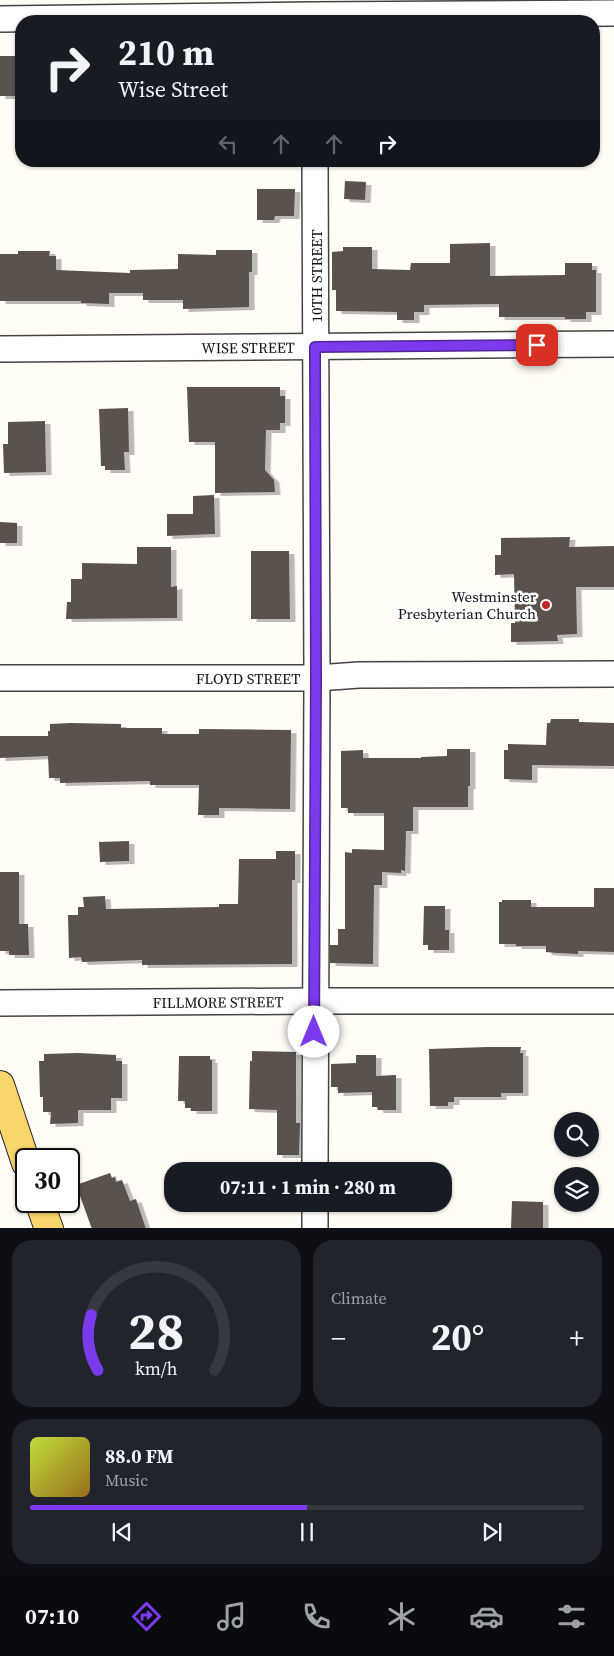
<!DOCTYPE html>
<html lang="en">
<head>
<meta charset="utf-8">
<style>
  body { margin:0; font-family:"Source Serif 4",serif; background:#20242c; color:#f1f3f6; height:100vh; display:flex; flex-direction:column; font-size:19px; white-space:nowrap }
  * { box-sizing:border-box; margin:0 }
  p { font-size:16px; color:#9ea1a6 }
  .icon { flex:none; width:28px; height:28px; fill:none; stroke:currentColor; stroke-width:2; stroke-linecap:round; stroke-linejoin:round }
  .map { position:relative; height:1228px; overflow:hidden }
  .side { display:flex; flex-direction:column; gap:12px; padding:12px; background:#0d0f14; flex:1 }
  .side>* { flex:none }
  .banner { position:absolute; left:15px; top:15px; width:585px; height:152px; border-radius:20px; box-shadow:0 1px 4px #0004; background:#171b24; color:#f1f3f6; overflow:hidden }
  .controls { position:absolute; left:554px; top:1112px; display:grid; gap:10px }
  .controls a { display:grid; place-items:center; width:45px; height:45px; border-radius:50%; background:#171b24; box-shadow:0 1px 4px #0004; font-size:25px }
  .speed { position:absolute; left:15px; top:1148px; display:flex; gap:10px; font-size:25px; font-weight:700; text-align:center }
  .speed>* { display:grid; place-content:center; width:65px; height:65px; border-radius:50%; background:#171b24; box-shadow:0 1px 4px #0004; line-height:1 }
  .speed .limit { border:2px solid #111; border-radius:8px; background:#fff; color:#111 }
  .pin { position:absolute; display:grid; place-items:center; width:42px; height:42px; color:#fff; margin:-21px; border-radius:10px; box-shadow:0 2px 8px #0006 }
  .me { position:absolute; width:55px; margin:-28px; rotate:0deg; stroke-linejoin:round; filter:drop-shadow(0 0 4px #0008) }
  .turn { display:flex; align-items:center; gap:18px; height:105px; padding:0 20px; font-size:22px }
  .turn .icon { width:65px; height:65px; stroke-width:2.5 }
  .turn b { display:block; font-size:35px; line-height:42px }
  .lanes { display:flex; align-items:center; height:48px; padding:0 20px; background:#0003; justify-content:center; gap:25px; direction:ltr }
  .lanes .off { opacity:.35 }
  .big { font-size:38px; font-weight:700; line-height:1.1 }
  .side .tile { flex:1; display:flex; flex-direction:column; justify-content:center; gap:8px; min-width:0; padding:0 18px; border-radius:20px; background:#20242c }
  .side .dial { align-items:center; gap:0 }
  .dial svg { height:130px; overflow:visible; fill:none; stroke:#363941; stroke-width:7; stroke-linecap:round; text-anchor:middle }
  .dial text { fill:#f1f3f6; stroke:none }
  .song { display:flex; align-items:center; gap:15px }
  .cover { width:60px; height:60px; border-radius:8px; background:linear-gradient(135deg,hsl(70 70% 55%),hsl(40 70% 35%)) }
  .played { height:5px; border-radius:2px; background:linear-gradient(90deg,#7c3aed 50%,#363941 50%) }
  .keys { display:flex; justify-content:space-around; direction:ltr }
  .heat { display:flex; justify-content:space-between; align-items:center; font-size:28px; direction:ltr }
  .side .tiles { flex:1; display:grid; gap:12px; grid-template-columns:1fr 1fr }
  .tile:last-child { grid-column:span 2 }
  .trip { position:absolute; left:164px; top:1162px; width:288px; height:50px; border-radius:20px; background:#171b24; box-shadow:0 1px 4px #0004; font-weight:700; line-height:50px; text-align:center }
  .tab-bar { display:flex; height:80px; justify-content:space-around; align-items:center; background:#090b0e; color:#9ea1a6 }
  .tab-bar .icon { width:35px; height:35px }
  .tab-bar .on { color:#7c3aed }
  .tab-bar b { font-size:22px; color:#f1f3f6 }
  .map>svg:first-child { display:block }
  .building { fill:#5a524d; filter:url(#shadow) }
  .lines { fill:none; stroke-linecap:round; stroke-linejoin:round }
  .minor-casing { stroke:#444; stroke-width:28 }
  .major-casing { stroke:#222; stroke-width:30 }
  .minor { stroke:#fff; stroke-width:25 }
  .major { stroke:#f9d66b; stroke-width:28 }
  .route-casing { stroke:#51269a; stroke-width:12 }
  .route { stroke:#7c3aed; stroke-width:9 }
  .poi-dot { fill:#c4262e; stroke:#fff; stroke-width:2 }
  .labels { text-anchor:middle; dominant-baseline:central; stroke-width:5; stroke-linejoin:round; paint-order:stroke }
  .street-label { font-size:15px; fill:#111; stroke:#fff }
  .poi-label { font-size:15px; fill:#111; stroke:#fff; text-anchor:end }
</style>
</head>
<body>
<div class="map">
<svg width="614" height="1229" viewBox="0 0 614 1229">
  <defs>
    <filter id="shadow"><feDropShadow dx="5.5" dy="3" stdDeviation="0" flood-color="#0004"/></filter>
  </defs>
  <rect width="100%" height="100%" fill="#fffdf5"/>
  <g class="building">
    <rect x="0" y="56" width="21" height="40"/>
    <polygon points="345,181 366,182 365,200 344,199"/>
    <polygon points="257,189 295,189 294,216 275,216 274,220 257,220"/>
    <polygon points="490,243 490,276 565,275 565,263 592,263 592,270 596,270 596,312 586,312 586,319 565,319 565,317 499,317 499,304 424,305 424,312 414,312 414,320 397,320 397,312 336,311 336,290 332,290 332,252 343,251 343,247 372,247 372,269 410,270 411,263 450,263 450,244"/>
    <polygon points="216,250 252,250 252,272 249,272 249,307 183,309 183,300 143,300 143,293 109,293 109,304 81,303 81,301 0,301 0,254 18,254 18,251 50,251 49,256 56,256 56,270 130,273 130,270 178,269 178,254 216,255"/>
    <polygon points="187,387 280,387 280,396 285,396 285,423 280,423 280,430 266,430 265,470 274,480 275,492 215,493 215,442 189,442"/>
    <polygon points="128,408 129,452 124,452 125,470 105,470 105,466 101,466 99,409"/>
    <polygon points="45,421 46,472 4,473 3,444 8,444 8,422"/>
    <polygon points="214,495 215,534 167,536 167,514 193,514 193,496"/>
    <polygon points="0,522 17,523 17,543 0,543"/>
    <polygon points="570,537 569,547 614,546 614,587 576,587 577,634 557,635 558,641 511,642 511,623 515,623 514,574 495,575 495,555 501,555 501,538"/>
    <polygon points="137,547 171,547 171,587 177,586 177,618 66,619 67,602 71,602 71,579 82,579 82,563 137,564"/>
    <polygon points="251,551 289,551 290,619 251,619"/>
    <polygon points="551,719 579,719 579,722 614,723 614,766 532,765 532,780 504,779 504,750 508,750 508,744 546,745 547,723 550,723"/>
    <polygon points="71,723 121,724 121,728 162,728 162,734 199,734 199,729 291,730 290,809 219,808 219,815 198,815 199,785 150,785 150,781 60,783 60,778 49,778 48,756 0,758 0,736 48,736 48,731 50,731 50,724"/>
    <polygon points="447,749 470,749 470,786 468,786 468,807 413,807 413,831 406,831 405,871 401,870 401,873 382,872 382,885 374,885 373,964 330,963 330,945 338,945 338,929 345,929 345,852 352,853 352,849 384,850 384,813 348,813 348,808 341,808 341,751 363,750 363,758 421,758 421,757 447,756"/>
    <polygon points="129,841 129,861 100,862 99,842"/>
    <polygon points="276,851 295,851 295,880 292,880 292,964 142,965 142,960 82,962 81,957 69,958 68,915 78,915 78,907 84,907 83,897 105,896 106,909 219,907 219,904 238,904 239,859 276,859"/>
    <polygon points="0,872 19,872 19,924 28,924 29,955 9,955 9,951 0,951"/>
    <polygon points="594,888 614,888 614,952 578,951 578,954 557,953 546,952 546,946 516,946 516,944 499,944 499,902 502,902 502,900 531,900 531,907 594,907"/>
    <polygon points="424,906 445,906 445,930 449,930 449,950 428,950 428,945 423,945"/>
    <polygon points="487,1047 521,1047 520,1053 523,1053 523,1093 501,1093 501,1097 454,1097 454,1102 448,1102 448,1106 430,1106 429,1049"/>
    <polygon points="252,1051 296,1052 296,1123 300,1123 299,1155 277,1155 277,1110 249,1109 250,1061 252,1061"/>
    <polygon points="78,1053 116,1055 116,1061 122,1061 122,1098 111,1098 111,1110 78,1110 78,1123 50,1124 51,1112 43,1112 43,1097 40,1097 39,1061 44,1061 44,1054"/>
    <polygon points="356,1055 376,1055 376,1076 396,1075 396,1110 378,1110 377,1107 372,1107 372,1092 338,1093 338,1087 331,1087 331,1064 356,1063"/>
    <polygon points="179,1056 210,1056 210,1060 212,1060 212,1111 191,1111 191,1108 185,1108 185,1101 178,1101"/>
    <polygon points="110,1173 112,1178 115,1177 116,1182 122,1180 130,1201 136,1199 146,1229 92,1229 76,1185"/>
    <polygon points="512,1201 543,1202 543,1229 511,1229"/>
  </g>
  <g class="lines">
    <defs>
      <g id="minor">
        <polyline points="0,19 314,15 614,13"/>
        <path id="s1" d="M0,349L614,344"/>
        <path id="s2" d="M0,678H317L359,675L614,674"/>
        <path id="s3" d="M0,1003L315,1001H614"/>
        <polyline points="315,1171 317,678 315,161"/>
        <polyline points="315,1204 315,1229"/>
      </g>
      <g id="major">
        <polyline points="0,1085 26,1163"/>
        <polyline points="39,1201 49,1229"/>
      </g>
    </defs>
    <use href="#minor" class="minor-casing"/>
    <use href="#major" class="major-casing"/>
    <use href="#minor" class="minor"/>
    <use href="#major" class="major"/>
  </g>
  <g class="lines">
    <defs>
      <polyline id="route" points="314,1032 316,678 315,347 537,345"/>
    </defs>
    <use href="#route" class="route-casing"/>
    <use href="#route" class="route"/>
  </g>
  <circle class="poi-dot" cx="546" cy="605" r="5"/>
  <g class="labels">
    <g class="street-label">
      <text transform="translate(316 276) rotate(-90)">10TH STREET</text>
      <text stroke="none"><textPath href="#s1" startOffset="248">WISE STREET</textPath></text>
      <text stroke="none"><textPath href="#s2" startOffset="248">FLOYD STREET</textPath></text>
      <text stroke="none"><textPath href="#s3" startOffset="218">FILLMORE STREET</textPath></text>
    </g>
    <g class="poi-label">
      <text x="536" y="596">Westminster<tspan x="536" dy="17">Presbyterian Church</tspan></text>
    </g>
  </g>
</svg>
<div class="controls">
<a><svg class="icon" aria-label="search" viewBox="0 0 24 24"><circle cx="10" cy="10" r="6"/><path d="M15 15l6 6"/></svg></a>
<a><svg class="icon" aria-label="layers" viewBox="0 0 24 24"><path d="M12 4l9 5-9 5-9-5zM3 14l9 5 9-5"/></svg></a>
</div>
<div class="speed"><div class="limit">30</div></div>
<div class="pin" style="left:537px;top:345px;background:#d93025"><svg class="icon" aria-label="arrive" viewBox="0 0 24 24"><path d="M6 21V4h12l-3 4 3 4H6"/></svg></div>
<svg class="me" style="left:314px;top:1032px" viewBox="-20 -20 40 40"><circle r="19" fill="#fff"/><path d="M0-13L10 11 0 6-10 11z" fill="#7c3aed"/></svg>
<div class="trip">07:11 · 1 min · 280 m</div>
<div class="banner">
<div class="turn"><svg class="icon" aria-label="right" viewBox="0 0 24 24"><path d="M7 20v-9h11M14 6l5 5-5 5"/></svg><div><b>210 m</b>Wise Street</div></div>
<div class="lanes"><svg class="icon off" aria-label="left" viewBox="0 0 24 24"><path d="M17 20v-9H6M10 6l-5 5 5 5"/></svg><svg class="icon off" aria-label="ahead" viewBox="0 0 24 24"><path d="M12 20V5M6 11l6-6 6 6"/></svg><svg class="icon off" aria-label="ahead" viewBox="0 0 24 24"><path d="M12 20V5M6 11l6-6 6 6"/></svg><svg class="icon" aria-label="right" viewBox="0 0 24 24"><path d="M7 20v-9h11M14 6l5 5-5 5"/></svg></div>
</div>
</div>
<section class="side">
<div class="tiles">
<div class="tile dial"><svg viewBox="0 0 100 80">
<path d="M14 69A42 42 0 1 1 86 69"/>
<path d="M14 69A42 42 0 0 1 10 35" stroke="#7c3aed"/>
<text x="50" y="56" font-size="32" font-weight="700">28</text>
<text x="50" y="72" font-size="11">km/h</text>
</svg></div>
<div class="tile"><p>Climate</p>
<div class="heat"><a>−</a><b class="big">20°</b><a>+</a></div>
</div>
<div class="tile">
<div class="song"><i class="cover"></i><div><b>88.0 FM</b><p>Music</p></div></div>
<div class="played"></div>
<div class="keys"><svg class="icon" aria-label="previous" viewBox="0 0 24 24"><path d="M18 5L8 12l10 7zM5 5v14"/></svg><svg class="icon" aria-label="pause" viewBox="0 0 24 24"><path d="M8 5v14M16 5v14"/></svg><svg class="icon" aria-label="next" viewBox="0 0 24 24"><path d="M6 5l10 7-10 7zM19 5v14"/></svg></div>
</div>
</div>
</section>
<nav class="tab-bar">
<b>07:10</b>
<svg class="icon on" aria-label="directions" viewBox="0 0 24 24"><path d="M12 3l9 9-9 9-9-9zM9 14v-3h6M13 9l2 2-2 2"/></svg>
<svg class="icon" aria-label="music" viewBox="0 0 24 24"><path d="M9 18V5l10-2v13"/><circle cx="6" cy="18" r="3"/><circle cx="16" cy="16" r="3"/></svg>
<svg class="icon" aria-label="phone" viewBox="0 0 24 24"><path d="M5 4h4l2 5-3 2q2 4 5 5l2-3 5 2v4C11 20 4 13 5 4z"/></svg>
<svg class="icon" aria-label="climate" viewBox="0 0 24 24"><path d="M12 3v18M4 7l16 10M4 17L20 7"/></svg>
<svg class="icon" aria-label="car" viewBox="0 0 24 24"><path d="M5 17H2v-5l4-1 3-4h7l3 4 3 1v5h-3M9 17h6M6 11h13"/><circle cx="7" cy="17" r="2"/><circle cx="17" cy="17" r="2"/></svg>
<svg class="icon" aria-label="filters" viewBox="0 0 24 24"><path d="M4 7h16M4 17h16"/><circle cx="9" cy="7" r="2"/><circle cx="15" cy="17" r="2"/></svg>
</nav>
</body>
</html>
